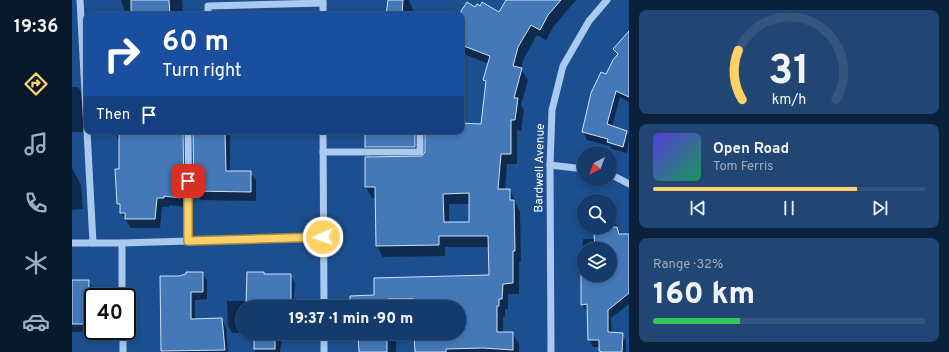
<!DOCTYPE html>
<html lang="en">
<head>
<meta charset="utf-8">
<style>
  body { margin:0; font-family:Overpass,sans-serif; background:#214673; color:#f1f3f6; height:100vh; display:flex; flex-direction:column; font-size:15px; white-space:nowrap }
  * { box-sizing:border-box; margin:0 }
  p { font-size:13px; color:#9dadc1 }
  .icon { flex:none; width:22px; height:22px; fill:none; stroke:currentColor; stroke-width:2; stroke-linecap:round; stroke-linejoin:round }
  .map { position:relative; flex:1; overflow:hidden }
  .sheet { display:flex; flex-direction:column; gap:10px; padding:10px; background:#0b203b; width:320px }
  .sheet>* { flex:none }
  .hud { position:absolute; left:12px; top:12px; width:380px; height:122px; border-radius:8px; box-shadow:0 2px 6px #0003,0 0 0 1px #33557e; background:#1a4fa0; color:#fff; overflow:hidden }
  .needle { width:26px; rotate:221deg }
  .fabs { position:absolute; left:505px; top:146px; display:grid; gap:8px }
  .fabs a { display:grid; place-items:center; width:40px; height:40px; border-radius:50%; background:#143b6b; box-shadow:0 2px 6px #0003,0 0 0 1px #33557e; font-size:20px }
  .speed { position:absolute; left:12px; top:288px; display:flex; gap:8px; font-size:20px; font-weight:700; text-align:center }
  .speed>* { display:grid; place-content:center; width:52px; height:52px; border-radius:50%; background:#143b6b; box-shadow:0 2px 6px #0003,0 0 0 1px #33557e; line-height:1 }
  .speed .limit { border:2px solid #111; border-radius:6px; background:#fff; color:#111 }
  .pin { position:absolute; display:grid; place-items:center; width:34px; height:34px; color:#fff; margin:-17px; border-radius:8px; box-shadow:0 2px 6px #0006 }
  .me { position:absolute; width:44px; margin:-22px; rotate:268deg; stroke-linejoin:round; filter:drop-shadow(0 0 3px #0008) }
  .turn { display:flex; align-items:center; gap:14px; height:84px; padding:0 12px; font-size:18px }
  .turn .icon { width:52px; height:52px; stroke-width:2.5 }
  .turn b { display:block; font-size:28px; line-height:34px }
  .then { display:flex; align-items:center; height:38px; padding:0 12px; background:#0003; gap:8px; font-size:15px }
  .big { font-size:30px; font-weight:800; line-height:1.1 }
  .sheet .card { flex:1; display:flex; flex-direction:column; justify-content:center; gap:6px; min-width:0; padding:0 14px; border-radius:8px; background:#214673 }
  .sheet .dial { align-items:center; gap:0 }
  .dial svg { height:104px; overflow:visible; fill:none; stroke:#33557e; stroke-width:7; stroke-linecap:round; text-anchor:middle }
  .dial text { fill:#f1f3f6; stroke:none }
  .song { display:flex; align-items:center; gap:12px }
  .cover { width:48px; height:48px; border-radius:6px; background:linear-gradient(135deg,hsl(250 70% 55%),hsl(150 70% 35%)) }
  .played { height:4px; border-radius:2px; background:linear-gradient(90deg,#ffd166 75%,#33557e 75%) }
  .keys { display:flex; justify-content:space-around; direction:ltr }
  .charge { height:6px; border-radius:3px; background:linear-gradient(90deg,#34c759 32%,#33557e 0) }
  .trip { position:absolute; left:164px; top:300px; width:230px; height:40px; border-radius:20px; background:#143b6b; box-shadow:0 2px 6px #0003,0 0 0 1px #33557e; font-weight:800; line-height:40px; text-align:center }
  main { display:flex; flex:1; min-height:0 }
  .tab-bar { display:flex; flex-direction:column; width:72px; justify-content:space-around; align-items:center; background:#08182b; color:#9dadc1 }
  .tab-bar .icon { width:28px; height:28px }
  .tab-bar .current { color:#ffd166 }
  .tab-bar b { font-size:18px; color:#f1f3f6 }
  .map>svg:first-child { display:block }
  .shadow { fill:#0007; fill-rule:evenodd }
  .building { fill:#4478b7; stroke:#cfe3fa; fill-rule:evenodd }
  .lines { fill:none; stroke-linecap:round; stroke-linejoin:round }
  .minor { stroke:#a9c9ee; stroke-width:7 }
  .route-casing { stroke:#a68842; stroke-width:10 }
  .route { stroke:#ffd166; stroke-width:7 }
  .labels { text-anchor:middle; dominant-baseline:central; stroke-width:3.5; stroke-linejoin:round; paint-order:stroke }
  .street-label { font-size:12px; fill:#fff; stroke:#1b4f8f }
</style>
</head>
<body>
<main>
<nav class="tab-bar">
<b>19:36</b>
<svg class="icon current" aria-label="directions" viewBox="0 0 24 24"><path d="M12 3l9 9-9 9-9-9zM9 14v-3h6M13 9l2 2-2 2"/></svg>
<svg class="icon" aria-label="music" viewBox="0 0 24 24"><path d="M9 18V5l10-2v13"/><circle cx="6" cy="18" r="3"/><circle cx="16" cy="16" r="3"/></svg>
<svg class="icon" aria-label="phone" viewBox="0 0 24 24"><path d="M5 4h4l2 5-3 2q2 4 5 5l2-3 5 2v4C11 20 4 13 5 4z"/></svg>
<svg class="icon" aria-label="climate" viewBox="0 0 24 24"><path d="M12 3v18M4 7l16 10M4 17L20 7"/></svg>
<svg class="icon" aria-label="car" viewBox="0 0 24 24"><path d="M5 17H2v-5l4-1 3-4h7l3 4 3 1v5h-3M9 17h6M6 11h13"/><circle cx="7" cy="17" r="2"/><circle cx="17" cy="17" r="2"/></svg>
</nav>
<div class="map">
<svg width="557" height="352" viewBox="0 0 557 352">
  <rect width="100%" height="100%" fill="#1b4f8f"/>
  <g class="shadow">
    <polygon points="49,0 110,0 111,15 54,15"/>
    <polygon points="316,0 337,0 343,15 314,15"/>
    <path d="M435,0H504L482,26L474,40L465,35L452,58L449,69L456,80L449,105L452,110L449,131L445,130V164H435L433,190H438L448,212L449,262H447V294H436V309H433V317H431V333H440L447,344V352H343V333H387V307H290L303,296L418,276V247H373V256L311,257L305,246V198H300L294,187V158H300L294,147V131H389V124L410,125L415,85L412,80L417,64L394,55L389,45V15H375L376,12L389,13L404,8L428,13ZM354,138V152L349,157L350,139ZM377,204H398V223H377Z"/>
    <polygon points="557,44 557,102 548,97 540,127 555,132 557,136 555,153 540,149 538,146 515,140 511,132 535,75 546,56 542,50"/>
    <polygon points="0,87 6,87 11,95 11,132 0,132"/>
    <polygon points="45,131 158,131 158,172 178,172 184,181 184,201 128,200 123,191 122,134 116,141 114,207 97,205 97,207 90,207 88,228 59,228 49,213 46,204 48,142 45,137"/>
    <polygon points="0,168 9,185 11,209 0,210"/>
    <path d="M538,223H544L549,235H557V304L539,318L540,333L550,334L554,341V352H528V347H521L517,340L516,312H515L510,304L511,239H524L526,235V227H538ZM512,249H538V275H512Z"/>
    <polygon points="130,273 135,280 135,299 123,300 123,320 150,319 154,327 156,352 91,352 88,338 89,277 107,277"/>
    <polygon points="191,273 193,275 218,275 223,283 221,307 171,307 171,333 160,333 156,326 155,301 176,301"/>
    <polygon points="17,281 21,288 21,331 24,331 0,332 0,282"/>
    <polygon points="183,333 220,333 210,334 208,352 183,352"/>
    <polygon points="287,333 324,333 324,352 292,352"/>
  </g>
  <g class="building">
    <polygon points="59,0 97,0 98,15 59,15"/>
    <polygon points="316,0 331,0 330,15 314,15"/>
    <path d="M434,0H489L476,15L468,30L459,25L446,47L441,66L450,68L442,98H446L443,120H439V154H429L426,189H438V200H442L443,251H441V283L431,284L430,299H427V306H425V332H441V350L411,348L374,349V352H343L342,333H387V307H342V299H316L315,307H278V296L302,295V278L417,275L416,236H367V245L304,246L303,187H293V157L350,156L353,152V131H389V123L409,124L414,81L411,80L418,56L389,45V11L395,2L403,7L405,4L408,6L410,2L427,12ZM397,193V222H372L371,194Z"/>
    <polygon points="557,31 557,97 544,91 535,124 555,131 551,147 535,142 536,139 510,132 519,93 529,72 534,74 541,60 546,54 541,49"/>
    <polygon points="47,131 111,131 112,191 110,191 109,198 92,196 92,198 85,198 83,219 53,219 53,213 48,213 48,204 45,204 43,169 47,169"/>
    <polygon points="121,131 153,131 154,171 179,171 179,192 122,191"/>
    <rect x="293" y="131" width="50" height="16"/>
    <polygon points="525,227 545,227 547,234 557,234 557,293 536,310 536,332 551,333 550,352 530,352 527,351 527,340 516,340 515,304 509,305 509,275 538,275 538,249 523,249 522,234 525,234"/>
    <polygon points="114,272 131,272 131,292 119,292 119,319 150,318 153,350 89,351 88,276 107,276 114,274"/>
    <polygon points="175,272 192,272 192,274 219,274 219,306 174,306"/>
    <polygon points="0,280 17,280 17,307 21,307 21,324 0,324"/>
    <rect x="182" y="333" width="21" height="16"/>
    <polygon points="286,333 315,333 315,352 287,352"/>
  </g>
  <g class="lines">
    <g class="minor">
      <polyline points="8,0 21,243"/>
      <polyline points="136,15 136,6 251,3"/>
      <polyline points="251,15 251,0"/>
      <polyline points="116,131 117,241"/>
      <polyline points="251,131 252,307"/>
      <polyline points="251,152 348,152 348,131"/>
      <polyline points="478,165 512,169"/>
      <polyline points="538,174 557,184"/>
      <polyline points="0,243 50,243 251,237"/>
      <polyline points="50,243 50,297"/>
      <polyline points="51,331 51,352"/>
      <polyline points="252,333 252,352"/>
      <polyline points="479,352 478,165 480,110 491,66 517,21 535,0"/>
    </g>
  </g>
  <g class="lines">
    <defs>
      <polyline id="route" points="116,181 116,241 251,237"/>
    </defs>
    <use href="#route" class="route-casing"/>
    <use href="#route" class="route"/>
  </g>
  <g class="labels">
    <g class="street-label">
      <text transform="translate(468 168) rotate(-89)">Bardwell Avenue</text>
    </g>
  </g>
</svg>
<div class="fabs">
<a><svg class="needle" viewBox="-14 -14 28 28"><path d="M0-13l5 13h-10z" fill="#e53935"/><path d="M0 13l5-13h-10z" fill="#9dadc1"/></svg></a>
<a><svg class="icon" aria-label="search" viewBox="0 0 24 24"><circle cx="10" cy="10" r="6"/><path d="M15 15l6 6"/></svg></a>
<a><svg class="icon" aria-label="layers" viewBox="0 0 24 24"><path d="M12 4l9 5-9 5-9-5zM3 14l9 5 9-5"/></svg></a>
</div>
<div class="speed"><div class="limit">40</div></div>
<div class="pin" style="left:116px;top:181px;background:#d93025"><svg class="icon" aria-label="arrive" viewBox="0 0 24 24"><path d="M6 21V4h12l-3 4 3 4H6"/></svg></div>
<svg class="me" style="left:251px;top:237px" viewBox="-20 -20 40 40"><circle r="17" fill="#ffd166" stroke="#fff" stroke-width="3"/><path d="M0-11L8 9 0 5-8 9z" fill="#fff"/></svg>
<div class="trip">19:37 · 1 min · 90 m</div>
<div class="hud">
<div class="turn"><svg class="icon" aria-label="right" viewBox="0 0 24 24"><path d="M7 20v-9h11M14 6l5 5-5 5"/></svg><div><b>60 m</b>Turn right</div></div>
<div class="then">Then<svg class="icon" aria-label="arrive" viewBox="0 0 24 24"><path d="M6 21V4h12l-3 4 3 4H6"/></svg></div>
</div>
</div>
<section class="sheet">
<div class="card dial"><svg viewBox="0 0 100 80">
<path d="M14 69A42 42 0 1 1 86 69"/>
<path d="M14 69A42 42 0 0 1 11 31" stroke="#ffd166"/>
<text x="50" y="56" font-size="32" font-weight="700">31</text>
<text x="50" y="72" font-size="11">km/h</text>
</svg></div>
<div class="card">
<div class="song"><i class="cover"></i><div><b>Open Road</b><p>Tom Ferris</p></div></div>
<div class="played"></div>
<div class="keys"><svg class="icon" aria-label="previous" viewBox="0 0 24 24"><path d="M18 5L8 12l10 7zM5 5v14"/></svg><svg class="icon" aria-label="pause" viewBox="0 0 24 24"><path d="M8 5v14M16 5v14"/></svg><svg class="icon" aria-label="next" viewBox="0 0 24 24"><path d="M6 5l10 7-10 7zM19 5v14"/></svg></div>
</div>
<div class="card"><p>Range · 32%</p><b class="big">160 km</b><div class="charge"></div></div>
</section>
</main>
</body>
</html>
